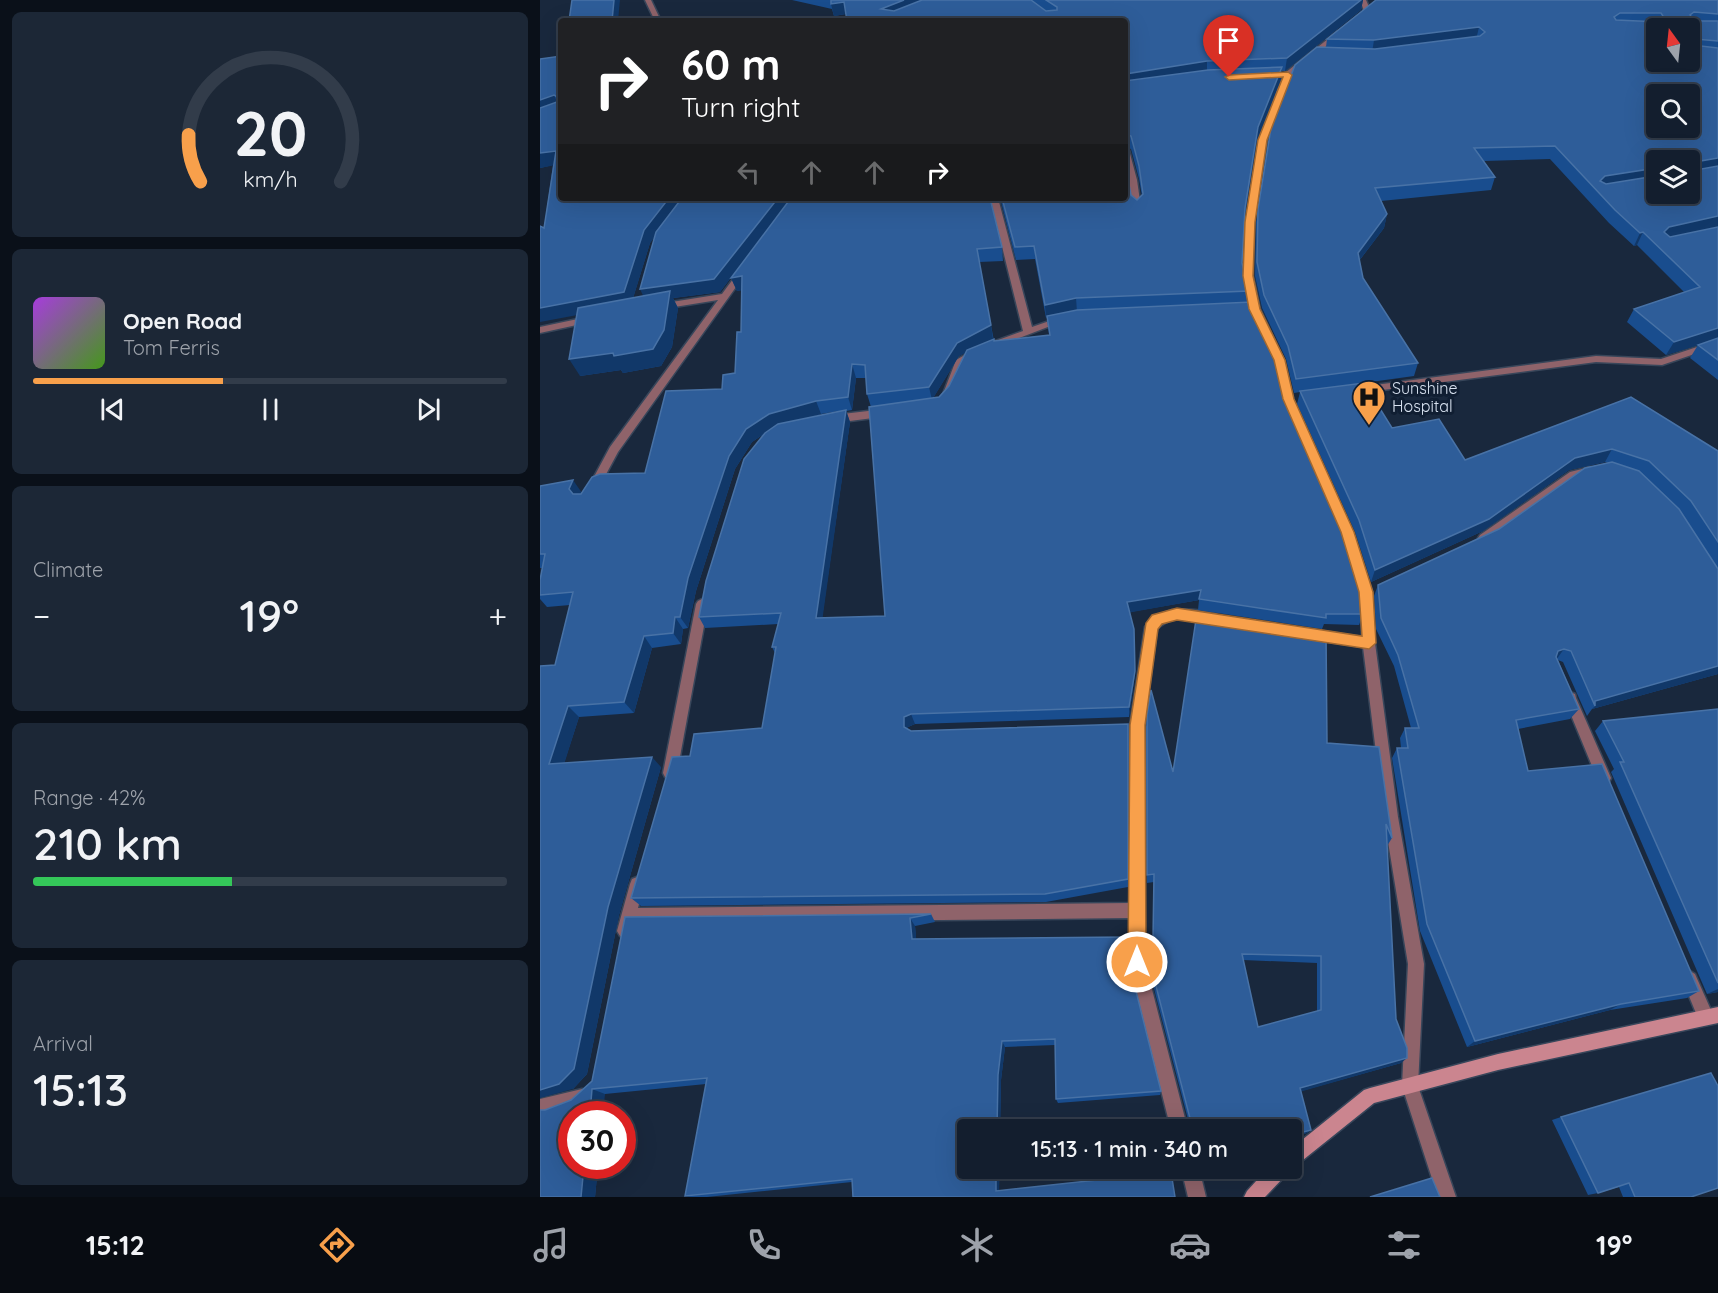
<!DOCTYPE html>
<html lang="en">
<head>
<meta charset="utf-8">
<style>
  body { margin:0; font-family:Quicksand,sans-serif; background:#1c2736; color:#f1f3f6; height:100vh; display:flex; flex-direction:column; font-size:22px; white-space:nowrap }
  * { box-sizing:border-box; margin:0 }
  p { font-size:20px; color:#9da2aa }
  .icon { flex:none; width:33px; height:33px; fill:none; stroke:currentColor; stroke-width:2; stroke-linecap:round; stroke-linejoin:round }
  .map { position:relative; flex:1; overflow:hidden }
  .details { display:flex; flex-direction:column; gap:12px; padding:12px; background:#0a1019; width:540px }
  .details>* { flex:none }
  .guide { position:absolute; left:18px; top:18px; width:570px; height:183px; border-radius:6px; box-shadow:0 6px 24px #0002,0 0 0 2px #323c4a; background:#202124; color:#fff; overflow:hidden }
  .needle { width:39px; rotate:345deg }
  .controls { position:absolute; left:1106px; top:18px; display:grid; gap:12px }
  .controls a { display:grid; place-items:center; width:54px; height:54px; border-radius:6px; background:#131e2e; box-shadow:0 6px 24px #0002,0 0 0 2px #323c4a; font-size:30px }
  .speed { position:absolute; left:18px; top:1101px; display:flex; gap:12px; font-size:30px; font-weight:700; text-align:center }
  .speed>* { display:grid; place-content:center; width:78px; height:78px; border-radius:50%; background:#131e2e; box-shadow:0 6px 24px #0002,0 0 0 2px #323c4a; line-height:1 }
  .speed .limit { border:9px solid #d22; background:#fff; color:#111 }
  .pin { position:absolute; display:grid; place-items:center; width:51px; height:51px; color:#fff; margin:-62px -26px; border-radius:50% 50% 50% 0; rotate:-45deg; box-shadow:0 0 6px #0007 }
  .pin .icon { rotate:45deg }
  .me { position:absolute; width:66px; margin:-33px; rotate:0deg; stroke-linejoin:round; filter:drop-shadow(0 0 4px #0008) }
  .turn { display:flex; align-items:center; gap:21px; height:126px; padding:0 24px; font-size:27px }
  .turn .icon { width:78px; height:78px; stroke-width:2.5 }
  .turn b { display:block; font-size:42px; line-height:51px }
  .lanes { display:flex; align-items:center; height:57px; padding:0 24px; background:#0003; justify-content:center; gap:30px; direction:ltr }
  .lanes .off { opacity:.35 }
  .big { font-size:45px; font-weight:600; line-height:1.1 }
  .details .card { flex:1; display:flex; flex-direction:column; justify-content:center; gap:9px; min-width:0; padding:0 21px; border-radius:9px; background:#1c2736 }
  .details .dial { align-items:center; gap:0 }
  .dial svg { height:156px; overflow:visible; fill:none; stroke:#323c4a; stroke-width:7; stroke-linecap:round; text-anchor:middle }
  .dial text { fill:#f1f3f6; stroke:none }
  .song { display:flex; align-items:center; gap:18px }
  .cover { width:72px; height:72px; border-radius:9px; background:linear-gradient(135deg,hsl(280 70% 55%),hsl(100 70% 35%)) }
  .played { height:6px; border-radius:3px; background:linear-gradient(90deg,#f8a04b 40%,#323c4a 40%) }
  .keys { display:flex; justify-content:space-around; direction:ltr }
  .heat { display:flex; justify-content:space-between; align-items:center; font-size:33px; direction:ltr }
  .charge { height:9px; border-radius:4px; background:linear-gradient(90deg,#34c759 42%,#323c4a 0) }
  .trip { position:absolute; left:417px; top:1119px; width:345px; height:60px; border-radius:6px; background:#131e2e; box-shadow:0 6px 24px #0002,0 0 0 2px #323c4a; font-weight:600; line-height:60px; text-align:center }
  .menu { display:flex; height:96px; justify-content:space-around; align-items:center; background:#080c12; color:#9da2aa }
  .menu .icon { width:42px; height:42px }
  .menu .active { color:#f8a04b }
  .menu b { font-size:27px; color:#f1f3f6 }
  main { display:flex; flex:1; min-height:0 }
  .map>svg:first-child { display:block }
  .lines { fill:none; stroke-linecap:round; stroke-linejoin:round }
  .minor-casing { stroke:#38465a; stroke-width:3 }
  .secondary-casing { stroke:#38465a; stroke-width:3 }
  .minor { fill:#8f636a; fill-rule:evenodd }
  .secondary { fill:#cb858f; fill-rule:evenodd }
  .wall { fill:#194d8e; fill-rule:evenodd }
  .shaded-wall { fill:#113869 }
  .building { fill:#2e5d99; stroke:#4872a6; stroke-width:1.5; fill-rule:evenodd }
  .route { fill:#f8a04b; stroke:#a16831; stroke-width:1.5 }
  .labels { text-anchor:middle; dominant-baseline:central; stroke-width:6; stroke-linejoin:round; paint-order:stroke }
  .poi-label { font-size:16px; fill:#d8e2f0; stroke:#101e32; text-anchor:start }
</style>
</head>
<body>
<main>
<section class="details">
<div class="card dial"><svg viewBox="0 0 100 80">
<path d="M14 69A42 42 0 1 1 86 69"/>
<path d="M14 69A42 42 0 0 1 8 45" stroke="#f8a04b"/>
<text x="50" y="56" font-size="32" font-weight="700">20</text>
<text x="50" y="72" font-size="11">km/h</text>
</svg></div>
<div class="card">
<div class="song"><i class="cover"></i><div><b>Open Road</b><p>Tom Ferris</p></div></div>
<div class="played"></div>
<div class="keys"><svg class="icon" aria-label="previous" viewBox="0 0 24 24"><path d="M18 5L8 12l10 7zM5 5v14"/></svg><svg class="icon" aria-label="pause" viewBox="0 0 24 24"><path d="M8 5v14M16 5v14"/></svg><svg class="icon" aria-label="next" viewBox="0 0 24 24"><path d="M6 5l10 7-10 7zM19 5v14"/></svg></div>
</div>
<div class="card"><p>Climate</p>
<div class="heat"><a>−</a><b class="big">19°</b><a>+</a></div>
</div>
<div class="card"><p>Range · 42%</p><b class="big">210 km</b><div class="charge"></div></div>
<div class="card"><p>Arrival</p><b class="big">15:13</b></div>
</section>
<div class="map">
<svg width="1178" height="1197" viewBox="0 0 1178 1197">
  <rect width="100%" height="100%" fill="#19283d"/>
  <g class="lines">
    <defs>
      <g id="minor">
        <polygon points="105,0 111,0 121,21 115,21"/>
        <polygon points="820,0 826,0 829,7 838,0 845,0 827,13 824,11"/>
        <polygon points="798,31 803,32 751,76 745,90 727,140 714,222 713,276 720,309 744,360 753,399 813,533 832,592 835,643 858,817 884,964 878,1086 916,1197 898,1197 862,1086 868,964 844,817 823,647 769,639 765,638 763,634 765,630 769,629 822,637 820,592 801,533 743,399 734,360 710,309 703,276 706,222 719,140 737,90 745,73"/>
        <polygon points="585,148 589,150 597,180 601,208 597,211 593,208 585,165"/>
        <polygon points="450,198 458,198 492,327 521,317 526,320 453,348 450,347 450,343 483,331"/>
        <polygon points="202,270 206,273 78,452 57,491 49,491 48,488 70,447 178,300 122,309 119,308 119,304 182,294 199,271"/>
        <polygon points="52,316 57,319 55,321 0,333 0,327"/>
        <polygon points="1178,340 1178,346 1122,365 1056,362 812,394 807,391 812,388 1056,356 1121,359"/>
        <polygon points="437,348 442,351 423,364 412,396 404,396 403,394 416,360"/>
        <polygon points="345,409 350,413 349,416 294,423 289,419 294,415"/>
        <polygon points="1050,467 1054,468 1055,471 1054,474 1037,478 948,541 940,541 938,538 940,535 1030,472"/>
        <polygon points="162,599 166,601 168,604 137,773 135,777 130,779 125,777 123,773 156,604 158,601"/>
        <path d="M632,610C646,609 662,610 676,614L678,618L676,622C655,627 638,609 617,629L604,725L605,962L648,1130H631L589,962L590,918L94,923L90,936L85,939L80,936L77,931L90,884L92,879L97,877L102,879L104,884L98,908L590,903V725L605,627L613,617Z"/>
        <polygon points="1030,692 1035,694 1036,698 1071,778 1069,782 1064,784 1059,782 1057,778 1024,698 1025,694"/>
        <polygon points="1150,971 1155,974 1174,1017 1172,1023 1166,1025 1160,1023 1142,979 1145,974"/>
        <polygon points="42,1089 48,1091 50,1097 48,1103 0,1115 0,1099"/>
        <polygon points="641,1168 659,1168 666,1197 648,1197"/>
      </g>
      <g id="secondary">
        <polygon points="1178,1007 1178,1023 958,1070 834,1103 758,1164 752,1166 752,1148 824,1090 830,1088 958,1054"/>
        <polygon points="728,1168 749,1168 747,1174 725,1197 704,1197 707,1191"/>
      </g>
    </defs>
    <use href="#minor" class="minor-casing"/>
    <use href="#secondary" class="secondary-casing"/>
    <use href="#minor" class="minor"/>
    <use href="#secondary" class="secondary"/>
  </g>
  <g class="wall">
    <path d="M252,0H823L821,10L745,71H742L741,79L717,140L705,215L702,263L709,291L707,303L743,388L823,614L819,625L784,624L782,629L658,610L659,600L590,612L595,671L594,681L589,717L375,724L368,727V729L371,731L588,724V887L506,902L101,906L91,898L150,756L222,728L235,653L232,647L238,624L165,628L159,617L224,434L212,442L195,469L156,591L148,628L143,629L141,644L112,648L94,713L39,717L24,763L121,767L79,915L47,1074L33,1089L15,665L30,605L7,607L0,599V580L2,568H0V486L42,493L105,473L182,389L195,373L201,332V290L197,291L191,278L214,247L180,292L133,298L138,308L132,347L121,366L83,373L81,370L40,376L37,315L4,228L13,165L0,168V59L21,56V198L462,247L463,261L439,262L454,341L509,335L507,318H506L495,259L476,260L460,198H585L591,195L597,200L602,196L599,179L591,149L585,147V21L306,14L294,16L292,9ZM114,237L103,296L93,298L110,243ZM426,352L409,386L399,397L393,398L419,356ZM316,378H326L327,394L331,407L345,616L282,618L310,422L306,411L312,410ZM299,411L258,420L281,414Z"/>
    <path d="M1178,0V380L1150,358L1158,345L1126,355L1087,322L1094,309L1144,292L1097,245L1094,246L1069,223L1010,159L944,161L955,177L951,190L841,201L847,214L844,228L819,261L823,278L878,363L874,376L816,384L852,428L925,460L1091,397L1178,451V569L1140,511L1178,569V674L1052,709L1047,716L1023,662L1018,660L1039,709L1030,719L978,729L988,771L1159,991L1147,998L1070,1010L927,1047L880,931L852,758L857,748H861L860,738L865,728H871L854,666L836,629L834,596L838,585L959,529L1068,463L1065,462L1029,470L943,531L831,582L815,532L757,404L760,392L754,393L746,359L722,308L715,276L716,222L718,209L786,47L787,39ZM1116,160L1149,194H1116Z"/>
    <polygon points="1178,709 1178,992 1167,994 1071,772 1074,769 1055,731 1063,721"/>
    <path d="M606,725L633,772L787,743L839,747L852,838L847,846L856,1019L861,1063L761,1091L771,1130L767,1133L752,1138V1130H647L650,1127L607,962L608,938H613L614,882L607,883ZM703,960L777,963V1011L718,1027Z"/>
    <polygon points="391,914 395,922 375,926 376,939 587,956 621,1091 620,1095 518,1103 516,1099 515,1045 465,1047 461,1080 460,1130 428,1130 459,1190 635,1197 313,1197 312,1182 167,1197 151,1197 145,1196 166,1084 65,1094 32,1166 58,1166 55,1197 0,1197 5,1110 31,1100 52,1081 85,917"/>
    <polygon points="1021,1117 1151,1197 1083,1197 1079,1187 1058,1193 1048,1195 1012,1120"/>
  </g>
  <g class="shaded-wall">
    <polygon points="74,0 80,0 78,21 72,21"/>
    <polygon points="364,0 395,0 345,21 341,9"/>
    <polygon points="821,0 823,0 821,10 745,71 747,58"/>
    <polygon points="304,2 306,14 294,16 291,4"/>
    <polygon points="939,27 936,40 832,53 834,40"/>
    <polygon points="667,61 667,74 585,86 585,74"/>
    <polygon points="742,67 741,79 717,140 704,222 718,127"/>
    <polygon points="14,95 20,108 0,115 0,100"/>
    <polygon points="16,151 21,164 0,168 0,153"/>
    <polygon points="1178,158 1178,169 1149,175 1155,162"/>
    <polygon points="1116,168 1116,179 1056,189 1060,181 1065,176"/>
    <polygon points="129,198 144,198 110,243 91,305 0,322 0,308 104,230"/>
    <polygon points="238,198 252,198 180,292 133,298 138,308 132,347 121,366 83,373 81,370 40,376 29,359 106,302 100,289"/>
    <polygon points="847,214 844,228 815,266 818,253"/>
    <polygon points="1178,216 1178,227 1117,245 1124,232 1129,227"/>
    <polygon points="1103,232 1097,245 1094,246 1100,233"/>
    <polygon points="202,276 207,290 197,291 191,278"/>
    <polygon points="536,298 537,312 506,318 505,305"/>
    <polygon points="451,325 453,339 419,356 392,400 389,387 417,343"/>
    <polygon points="1178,328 1178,339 1126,355 1134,342"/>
    <polygon points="312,364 316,378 312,410 308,397"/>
    <polygon points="276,401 281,414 234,427 212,442 195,469 156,591 148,628 140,617 148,578 189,456 206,429 229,414"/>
    <polygon points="306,410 310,422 281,629 276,618"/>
    <polygon points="1072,449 1065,462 1029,470 943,531 831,582 835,570 1035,458"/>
    <polygon points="33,480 42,493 38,502 29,489"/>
    <polygon points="661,590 659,600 587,613 587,602"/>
    <polygon points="135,617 143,629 141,644 133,633"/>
    <polygon points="104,636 112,648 94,713 84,702"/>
    <polygon points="1024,649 1016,660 1011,662 1018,651"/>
    <polygon points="1178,666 1178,674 1052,709 1055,706 1055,701"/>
    <polygon points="595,671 594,681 589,717 589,707"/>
    <polygon points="28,706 39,717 21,774 9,764"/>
    <polygon points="371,714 375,724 368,727 368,737 364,727 364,717"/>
    <polygon points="112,757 121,767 79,915 47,1074 33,1089 0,1098 0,1090 68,907"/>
    <polygon points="370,918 375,926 377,947 372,939"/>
    <polygon points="1178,989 1178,992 1167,994"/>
    <polygon points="1081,1004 1070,1010 927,1047 935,1041"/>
    <polygon points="462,1041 465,1047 461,1080 460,1130 457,1130 458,1075"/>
    <polygon points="867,1058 861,1063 756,1093 760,1088"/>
    <polygon points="52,1089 65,1094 63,1114 50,1114"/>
    <polygon points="771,1130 767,1133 752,1138 752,1135"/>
    <polygon points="44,1166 58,1166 55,1197 41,1197"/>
    <polygon points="456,1168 460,1168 459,1193 456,1191"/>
  </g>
  <g class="building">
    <polygon points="32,0 74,0 72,21 29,21"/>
    <polygon points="291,0 364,0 341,9 354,11 382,0 491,0 506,11 517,10 517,7 506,0 821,0 747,58 667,61 585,74 585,21 307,21 304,2 291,4"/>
    <path d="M836,0H1178V14L1154,12L1150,15L1155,21H1178V41L1155,39L1152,45L1178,48V158L1155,162L1153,168L1156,170L1178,166V216L1129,227L1124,232L1130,237L1178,227V328L1134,342L1094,309L1160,287L1103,232L1100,233L1075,210L1015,146L934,148L955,177L835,188L847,214L818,253L823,278L878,363L756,379L748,346L724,295L717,262L718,209L731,128L755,65L777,47L835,49L940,36L945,32L939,27L834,40L787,39ZM1080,13H1121L1123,16L1121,22L1076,20L1074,17ZM1116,28H1149V62H1116ZM1116,94H1149V128H1116ZM1116,160H1149V194H1116V176L1066,184L1060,181L1065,176L1116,168Z"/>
    <polygon points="21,56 21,198 129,198 104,230 84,292 0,308 0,226 4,228 16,151 0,153 0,108 17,102 17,97 14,95 0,100 0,59"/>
    <polygon points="742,67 718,127 705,208 702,263 709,291 536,298 505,305 494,246 475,247 462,198 585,198 585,164 591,195 597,200 603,194 599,166 591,136 585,134 585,80 585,81 668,70"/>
    <polygon points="142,198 238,198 174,279 100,289 116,232"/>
    <polygon points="251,198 450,198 462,247 437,249 451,325 417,343 389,387 327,394 325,365 312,364 308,397 276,401 229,414 206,429 189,456 148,578 140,617 135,617 133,633 104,636 84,702 28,706 9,764 112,757 68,907 34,1069 19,1084 0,1090 0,666 15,665 33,592 0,595 0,580 5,554 0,554 0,486 33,480 29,489 33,494 41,494 52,477 60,474 105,473 126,391 182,389 183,375 195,373 197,332 201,332 202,276 191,278"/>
    <polygon points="130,291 124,330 113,349 74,356 73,353 29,359 38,308"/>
    <polygon points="712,302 734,349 743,388 802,523 821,582 823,614 786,614 786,618 659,599 661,590 587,602 594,629 595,671 589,707 371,714 364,717 364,727 371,731 588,724 588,879 505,894 91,898 132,757 150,756 154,734 222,728 236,647 232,647 241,613 159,617 166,581 204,459 225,433 238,424 306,410 276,618 345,616 329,407 399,397 409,386 427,350 454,339 454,341 510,335 507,316 537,310"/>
    <polygon points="1178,338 1178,360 1158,345"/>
    <polygon points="824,383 852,428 899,419 925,460 1091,397 1178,451 1178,542 1151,501 1109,461 1072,449 1035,458 949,519 835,570 819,520 760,391"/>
    <polygon points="1072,462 1099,471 1139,509 1178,569 1178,666 1055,701 1055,706 1031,651 1024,649 1018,651 1016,657 1039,709 976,720 988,771 1062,764 1159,991 1081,1004 935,1041 887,924 857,748 868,748 865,728 879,728 858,655 841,618 838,585 959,529 1045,468"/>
    <path d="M657,613L786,632L787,743L839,747L852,838L846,824L856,1019L867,1048V1058L760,1088L771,1130L752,1135V1130H648L652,1126L608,955V938H613L614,874L607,875V715L611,690L633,772ZM702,954L781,956V1010L718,1027Z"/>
    <polygon points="1178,709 1178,983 1080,762 1084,762 1063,721"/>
    <polygon points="391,914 370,918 372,939 587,937 587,955 621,1091 516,1099 515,1039 462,1041 458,1075 457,1130 428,1130 428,1168 456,1168 456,1191 631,1172 635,1197 313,1197 312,1179 145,1196 167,1078 52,1089 50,1114 32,1114 32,1166 44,1166 41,1197 0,1197 0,1110 5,1110 31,1100 52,1081 85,917"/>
    <polygon points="1171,1073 1178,1086 1178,1188 1151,1197 1095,1197 1089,1183 1058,1193 1021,1117"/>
    <polygon points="892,1178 900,1197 830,1197"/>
  </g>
  <polygon class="route" points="748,72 752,75 727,140 715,222 713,276 720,309 745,360 754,399 814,532 833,592 836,643 829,649 637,620 622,624 618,629 605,725 606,962 603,968 597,971 591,968 588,962 590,725 606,623 612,615 637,608 822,636 819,592 801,532 743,399 734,360 709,309 703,276 705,222 718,140 743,77 689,80 685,77 689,75"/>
  <defs>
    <symbol id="hospital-pin" viewBox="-11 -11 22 30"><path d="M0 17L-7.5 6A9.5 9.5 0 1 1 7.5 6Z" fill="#f8a04b" stroke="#101e32"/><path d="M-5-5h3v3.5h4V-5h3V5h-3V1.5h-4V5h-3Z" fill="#111"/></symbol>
  </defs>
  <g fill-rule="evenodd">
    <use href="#hospital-pin" x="810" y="378" width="38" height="52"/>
  </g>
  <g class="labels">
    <g class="poi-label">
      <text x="852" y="388">Sunshine<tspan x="852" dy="18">Hospital</tspan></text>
    </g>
  </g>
</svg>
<div class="controls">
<a><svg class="needle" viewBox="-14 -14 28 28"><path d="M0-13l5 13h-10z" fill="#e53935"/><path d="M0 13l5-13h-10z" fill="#9da2aa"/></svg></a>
<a><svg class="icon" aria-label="search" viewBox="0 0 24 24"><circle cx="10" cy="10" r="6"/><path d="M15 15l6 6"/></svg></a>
<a><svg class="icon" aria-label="layers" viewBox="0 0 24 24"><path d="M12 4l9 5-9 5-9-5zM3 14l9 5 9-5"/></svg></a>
</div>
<div class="speed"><div class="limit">30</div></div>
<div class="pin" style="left:689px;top:77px;background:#d93025"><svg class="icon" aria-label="arrive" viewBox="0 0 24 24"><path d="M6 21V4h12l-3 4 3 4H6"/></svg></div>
<svg class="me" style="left:597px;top:962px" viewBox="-20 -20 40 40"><circle r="17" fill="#f8a04b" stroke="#fff" stroke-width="3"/><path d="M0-11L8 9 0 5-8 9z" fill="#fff"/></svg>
<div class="trip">15:13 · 1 min · 340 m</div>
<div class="guide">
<div class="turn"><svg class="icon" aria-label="right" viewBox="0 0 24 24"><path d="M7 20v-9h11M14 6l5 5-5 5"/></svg><div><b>60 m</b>Turn right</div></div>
<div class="lanes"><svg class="icon off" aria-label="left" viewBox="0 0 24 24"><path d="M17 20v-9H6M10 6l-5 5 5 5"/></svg><svg class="icon off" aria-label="ahead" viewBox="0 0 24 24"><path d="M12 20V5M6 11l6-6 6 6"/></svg><svg class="icon off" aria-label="ahead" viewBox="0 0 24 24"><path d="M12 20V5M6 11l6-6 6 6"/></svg><svg class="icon" aria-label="right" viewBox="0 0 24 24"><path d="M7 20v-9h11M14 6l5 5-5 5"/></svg></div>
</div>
</div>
</main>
<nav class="menu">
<b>15:12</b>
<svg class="icon active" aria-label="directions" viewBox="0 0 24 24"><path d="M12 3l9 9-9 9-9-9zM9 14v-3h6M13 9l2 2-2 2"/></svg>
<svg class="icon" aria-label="music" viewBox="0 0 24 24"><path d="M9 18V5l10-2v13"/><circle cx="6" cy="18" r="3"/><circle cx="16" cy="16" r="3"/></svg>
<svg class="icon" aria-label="phone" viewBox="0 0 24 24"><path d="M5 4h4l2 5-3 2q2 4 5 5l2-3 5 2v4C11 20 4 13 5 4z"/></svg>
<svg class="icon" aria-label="climate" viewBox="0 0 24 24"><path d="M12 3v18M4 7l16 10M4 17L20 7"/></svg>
<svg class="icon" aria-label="car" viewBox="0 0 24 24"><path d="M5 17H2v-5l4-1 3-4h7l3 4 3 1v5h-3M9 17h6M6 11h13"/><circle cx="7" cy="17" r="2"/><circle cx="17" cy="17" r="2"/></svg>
<svg class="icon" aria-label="filters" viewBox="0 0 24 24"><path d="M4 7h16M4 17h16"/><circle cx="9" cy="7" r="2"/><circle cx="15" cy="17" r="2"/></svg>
<b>19°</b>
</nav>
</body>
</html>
